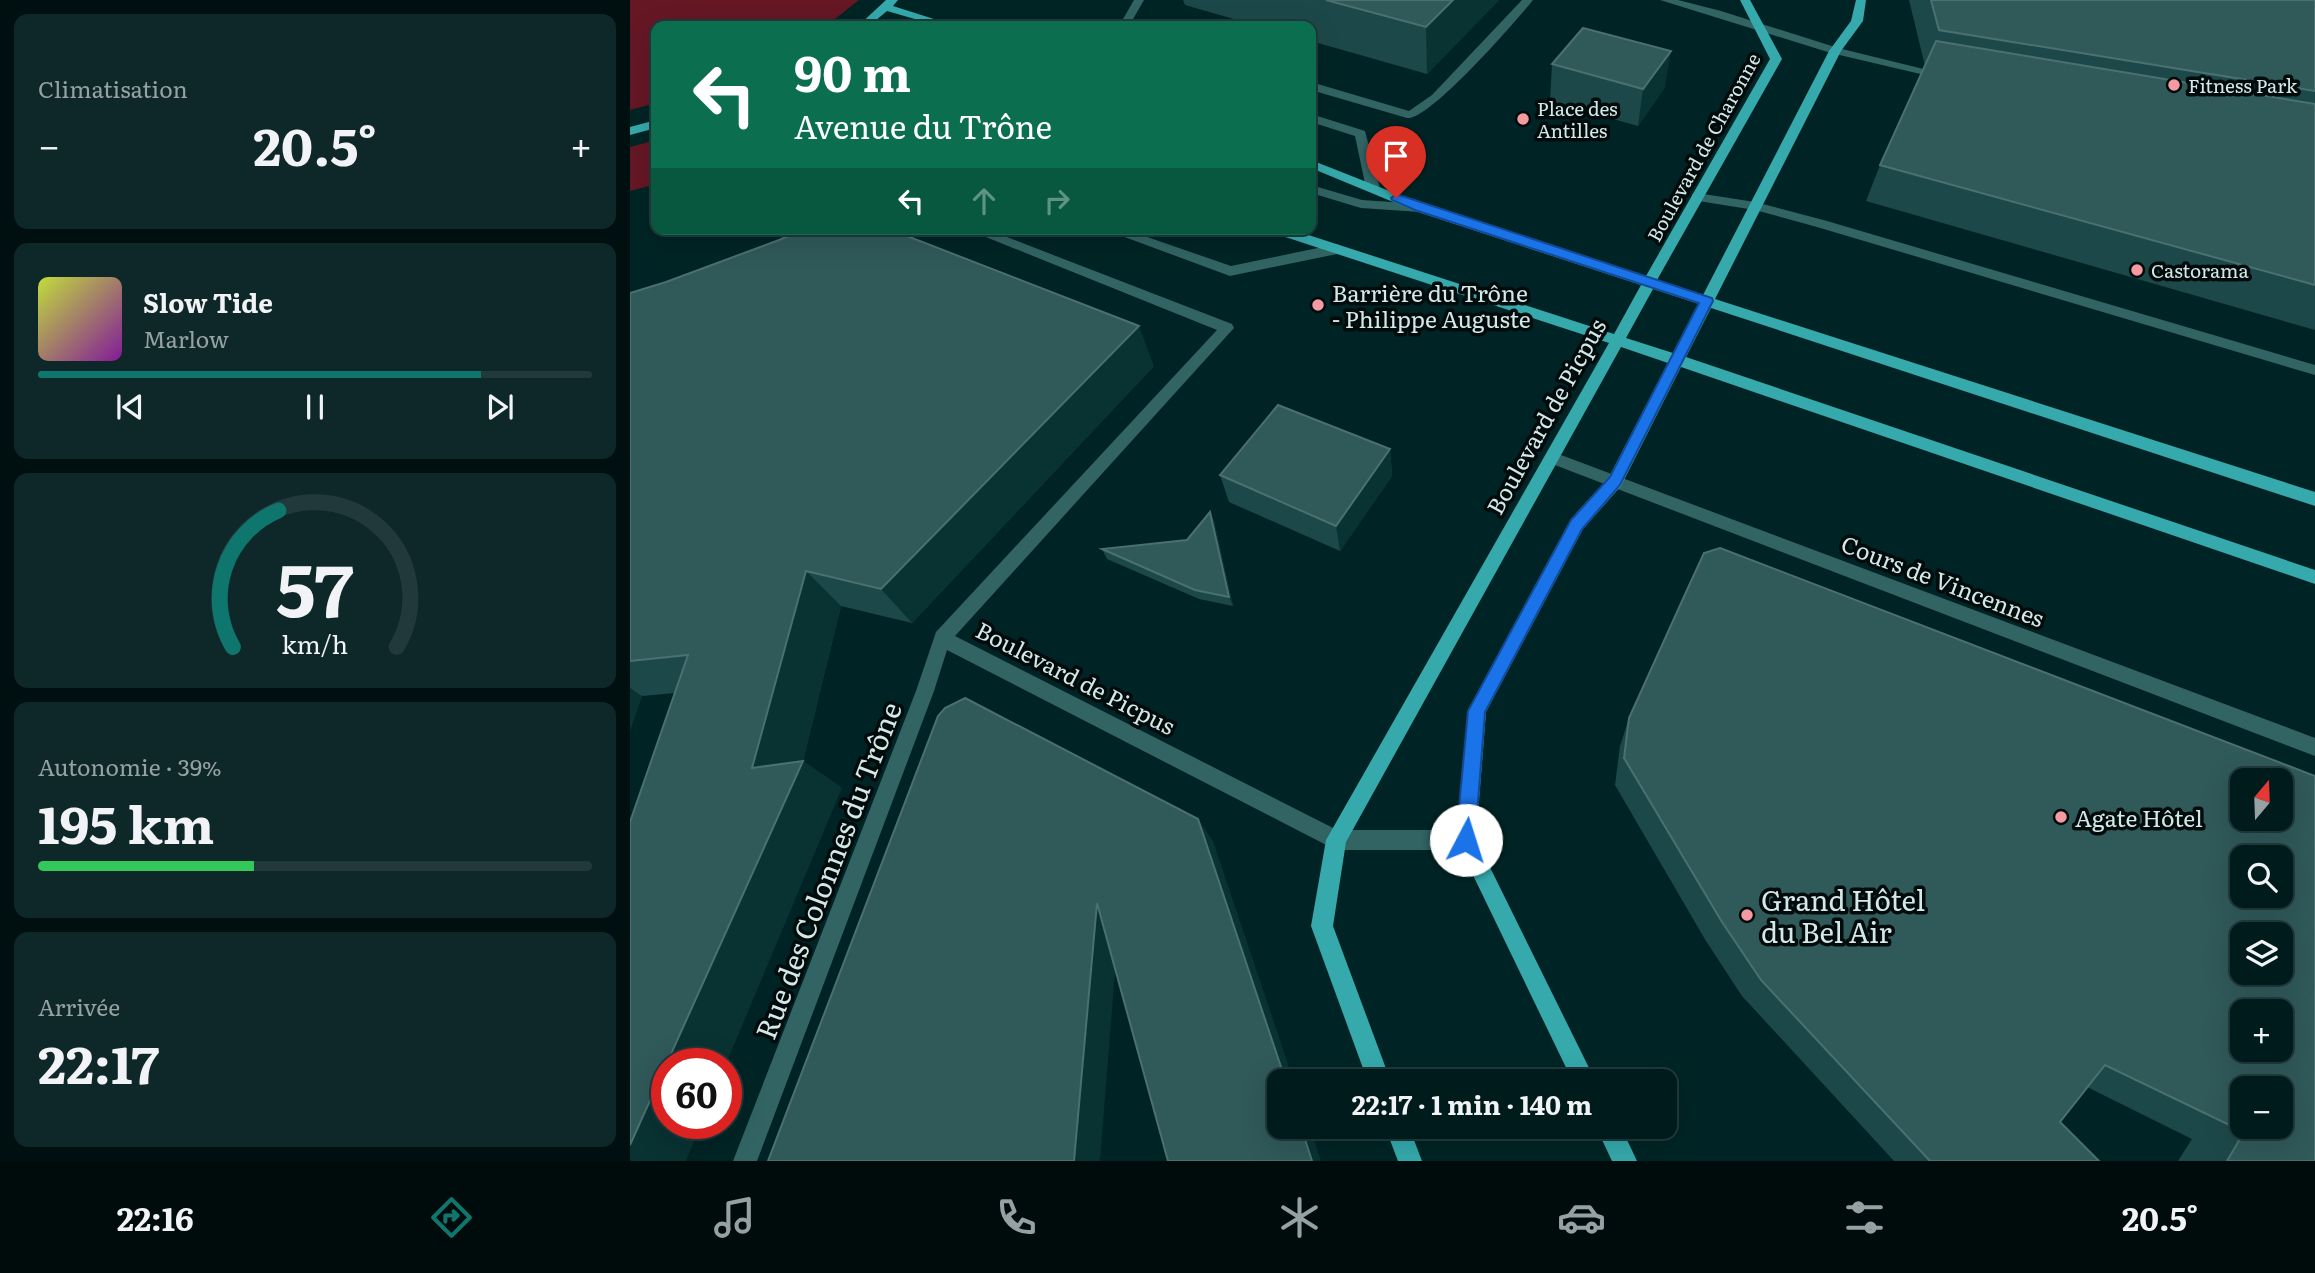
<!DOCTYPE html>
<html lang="fr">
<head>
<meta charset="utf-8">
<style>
  body { margin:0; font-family:Literata,serif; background:#0e2829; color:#f1f3f6; height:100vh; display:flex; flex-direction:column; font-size:26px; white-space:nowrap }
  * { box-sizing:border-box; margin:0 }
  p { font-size:23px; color:#95a1a3 }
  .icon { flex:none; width:38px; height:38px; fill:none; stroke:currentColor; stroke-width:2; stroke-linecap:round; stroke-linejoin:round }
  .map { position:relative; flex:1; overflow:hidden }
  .side { display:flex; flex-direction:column; gap:14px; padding:14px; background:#000f0f; width:630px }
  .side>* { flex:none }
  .hud { position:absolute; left:21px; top:21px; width:665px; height:214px; border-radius:14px; box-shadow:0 7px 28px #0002,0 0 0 2px #22393b; background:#0b6e4f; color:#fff; overflow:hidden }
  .needle { width:46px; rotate:19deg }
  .tools { position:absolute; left:1600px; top:768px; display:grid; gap:14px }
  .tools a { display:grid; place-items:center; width:63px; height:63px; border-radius:14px; background:#001b1c; box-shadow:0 7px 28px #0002,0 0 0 2px #22393b; font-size:35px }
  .speed { position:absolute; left:21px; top:1048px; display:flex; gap:14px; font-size:35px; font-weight:700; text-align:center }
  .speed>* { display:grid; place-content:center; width:91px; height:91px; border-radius:50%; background:#001b1c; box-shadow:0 7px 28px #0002,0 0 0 2px #22393b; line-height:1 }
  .speed .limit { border:10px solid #d22; background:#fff; color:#111 }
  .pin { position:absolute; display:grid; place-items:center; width:60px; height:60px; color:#fff; margin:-72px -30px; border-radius:50% 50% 50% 0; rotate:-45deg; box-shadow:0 0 7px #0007 }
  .pin .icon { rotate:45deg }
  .me { position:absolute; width:77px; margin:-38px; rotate:5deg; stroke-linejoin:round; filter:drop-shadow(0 0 5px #0008) }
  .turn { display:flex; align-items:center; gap:24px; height:147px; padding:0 28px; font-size:32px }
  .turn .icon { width:91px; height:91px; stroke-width:2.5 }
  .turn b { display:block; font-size:49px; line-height:60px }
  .lanes { display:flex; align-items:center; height:66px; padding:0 28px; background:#0003; justify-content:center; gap:35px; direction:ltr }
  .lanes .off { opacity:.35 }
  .big { font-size:52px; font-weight:700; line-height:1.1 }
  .side .tile { flex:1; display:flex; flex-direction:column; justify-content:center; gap:10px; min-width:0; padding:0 24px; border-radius:14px; background:#0e2829 }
  .side .dial { align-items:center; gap:0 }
  .dial svg { height:182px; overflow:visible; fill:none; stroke:#22393b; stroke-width:7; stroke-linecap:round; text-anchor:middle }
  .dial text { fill:#f1f3f6; stroke:none }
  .song { display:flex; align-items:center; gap:21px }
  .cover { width:84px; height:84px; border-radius:10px; background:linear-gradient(135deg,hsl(70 70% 55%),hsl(290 70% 35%)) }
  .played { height:7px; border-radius:4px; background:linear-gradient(90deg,#0f766e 80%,#22393b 80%) }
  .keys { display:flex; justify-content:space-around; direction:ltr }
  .heat { display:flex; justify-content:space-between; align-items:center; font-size:38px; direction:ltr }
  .charge { height:10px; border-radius:5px; background:linear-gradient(90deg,#34c759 39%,#22393b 0) }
  .trip { position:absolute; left:637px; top:1069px; width:410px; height:70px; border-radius:14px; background:#001b1c; box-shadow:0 7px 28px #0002,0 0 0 2px #22393b; font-weight:700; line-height:70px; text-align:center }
  .dock { display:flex; height:112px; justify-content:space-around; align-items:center; background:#000b0b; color:#95a1a3 }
  .dock .icon { width:49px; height:49px }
  .dock .selected { color:#0f766e }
  .dock b { font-size:32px; color:#f1f3f6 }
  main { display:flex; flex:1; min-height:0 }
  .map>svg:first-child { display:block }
  .green { fill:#651724 }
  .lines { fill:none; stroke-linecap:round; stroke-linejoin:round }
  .lane { fill:#326464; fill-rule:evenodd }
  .street { fill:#326464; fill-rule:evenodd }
  .primary { fill:#35a9ac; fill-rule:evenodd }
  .wall { fill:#1d4849 }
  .shaded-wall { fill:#093233 }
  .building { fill:#30595a; stroke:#4a7070; stroke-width:2; fill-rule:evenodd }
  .route { fill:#1a73e8; stroke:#114b97; stroke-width:2 }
  .poi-dot { fill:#f49aa0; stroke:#010b0b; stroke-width:2.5 }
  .labels { text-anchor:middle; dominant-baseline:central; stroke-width:7; stroke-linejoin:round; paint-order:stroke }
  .far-poi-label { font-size:19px; fill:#d4e8e8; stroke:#010b0b; text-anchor:start }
  .far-street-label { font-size:19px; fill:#d4e8e8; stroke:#010b0b }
  .poi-label { font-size:23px; fill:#d4e8e8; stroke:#010b0b; text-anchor:start }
  .street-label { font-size:23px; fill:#d4e8e8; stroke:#010b0b }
  .near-street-label { font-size:28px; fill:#d4e8e8; stroke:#010b0b }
  .near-poi-label { font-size:28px; fill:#d4e8e8; stroke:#010b0b; text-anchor:start }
</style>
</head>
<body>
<main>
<section class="side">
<div class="tile"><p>Climatisation</p>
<div class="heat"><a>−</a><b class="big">20.5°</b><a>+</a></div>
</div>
<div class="tile">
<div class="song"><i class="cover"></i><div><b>Slow Tide</b><p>Marlow</p></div></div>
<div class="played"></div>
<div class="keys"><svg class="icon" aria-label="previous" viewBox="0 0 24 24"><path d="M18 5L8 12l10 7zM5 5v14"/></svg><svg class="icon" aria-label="pause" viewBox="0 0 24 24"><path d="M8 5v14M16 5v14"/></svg><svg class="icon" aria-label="next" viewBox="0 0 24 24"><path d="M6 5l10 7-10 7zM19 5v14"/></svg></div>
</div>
<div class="tile dial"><svg viewBox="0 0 100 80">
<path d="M14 69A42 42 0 1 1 86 69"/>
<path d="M14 69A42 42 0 0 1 34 9" stroke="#0f766e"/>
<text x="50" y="56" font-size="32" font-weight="700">57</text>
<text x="50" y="72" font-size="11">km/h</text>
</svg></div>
<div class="tile"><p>Autonomie · 39%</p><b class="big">195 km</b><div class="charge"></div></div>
<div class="tile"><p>Arrivée</p><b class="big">22:17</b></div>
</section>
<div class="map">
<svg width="1685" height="1161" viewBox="0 0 1685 1161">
  <rect width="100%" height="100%" fill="#002425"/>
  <g class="green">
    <polygon points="0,0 229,0 196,26 26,26 26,103 0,110"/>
    <polygon points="26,140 26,184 0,191 0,147"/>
  </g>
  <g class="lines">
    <g class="lane">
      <polygon points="681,114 735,131 750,188 748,191 738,191 736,188 725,136 681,122"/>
      <polygon points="681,185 732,200 790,204 797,208 790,212 731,208 681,193"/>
      <polygon points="473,229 494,229 601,266 707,244 714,249 707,254 600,276"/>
    </g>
    <g class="street">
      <polygon points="504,0 514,0 499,26 489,26"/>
      <path d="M892,0H903C886,21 799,121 777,118L681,90V82L779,111L802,95Z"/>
      <polygon points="1030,0 1048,0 1091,11 1208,48 1322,76 1316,80 1201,53"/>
      <polygon points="1067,193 1125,202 1197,221 1685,365 1685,375 1187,227 1125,210 1062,200 1062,194"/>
      <polygon points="336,229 356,229 602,324 604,328 325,636 707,830 836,830 843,833 846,840 843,847 836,850 706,850 317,650 304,691 127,1161 103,1161 286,691 306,632 587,330"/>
      <polygon points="923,452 1685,738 1685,756 917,462 915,458"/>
    </g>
    <g class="primary">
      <polygon points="256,0 268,0 263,6 326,26 309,26 257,11 239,26 228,26"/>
      <path d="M1110,0H1120L1152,59L1027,280L1073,295L1199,51L1221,21L1226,0H1236L1233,21L1211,51L1085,299L1685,492V506L1081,308L1056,357L1685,570V584L1051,367L991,486L953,529L856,712L846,839L966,1082H943L826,840L838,711L941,519L979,477L1038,363L991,347L716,842L703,926L761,1082H738L681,926L696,840L979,343L640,232L638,229H660L984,334L1011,285L785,211L681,168V160L795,205L1016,276L1140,59ZM1023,289L1069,304L1043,353L996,338Z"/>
      <polygon points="26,120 26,128 0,135 0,127"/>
      <polygon points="755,1127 779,1127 792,1161 768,1161"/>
      <polygon points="966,1127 991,1127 1007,1161 982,1161"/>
    </g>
  </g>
  <g class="wall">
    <polygon points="553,0 869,0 797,74 681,41 681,26 628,26 555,5"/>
    <polygon points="1279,0 1685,0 1685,330 1236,201 1250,165 1295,66"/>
    <polygon points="922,64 1035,87 1008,126 920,101"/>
    <polygon points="36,282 524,366 282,623 211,606 173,761 212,788 45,693 12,696 0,730 0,293"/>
    <polygon points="760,449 762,476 710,551 599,502 590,475"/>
    <polygon points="580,512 584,521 603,606 569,599 477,559 472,549 557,540"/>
    <polygon points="999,718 1685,1161 1548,1161 1562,1139 1457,1087 1430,1122 1469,1161 1264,1161 1112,996 1076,941 985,785 990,746"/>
  </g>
  <g class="shaded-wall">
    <polygon points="823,0 869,0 797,74 796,27"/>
    <polygon points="1041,51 1035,87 1008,126 1013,89"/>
    <polygon points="509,326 524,366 282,623 251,589"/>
    <polygon points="760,449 762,476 710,551 706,526"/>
    <polygon points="580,512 584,521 603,606 599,597"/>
    <polygon points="176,571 211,606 173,761 212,788 96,1064 37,1064 37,1124 71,1124 56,1161 0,1161 0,1145 122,768"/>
    <polygon points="0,688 12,696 0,730"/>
    <polygon points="568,819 583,841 664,1082 656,1082"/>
    <polygon points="467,903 489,921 470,1161 444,1161"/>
    <polygon points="671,1127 680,1127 691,1161 682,1161"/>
  </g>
  <g class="building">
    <polygon points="696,0 823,0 796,27"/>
    <polygon points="1301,0 1685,0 1685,91 1309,30"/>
    <polygon points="953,28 1041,51 1013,89 922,64"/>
    <polygon points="1306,41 1685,104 1685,285 1250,165"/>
    <polygon points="174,229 259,229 509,326 251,589 176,571 122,768 173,761 0,1145 0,822 58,655 0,661 0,293 36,282 149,240"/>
    <polygon points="648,405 760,449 706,526 590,475"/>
    <polygon points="580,512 599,597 565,590 472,549 557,540"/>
    <path d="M1090,548L1685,776V1161H1597L1614,1132L1475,1065L1430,1122L1469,1161H1300L1131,980L1092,922L994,758L999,718L1057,590L1074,553ZM1612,780H1650V819H1612ZM1612,858H1650V896H1612ZM1612,934H1650V973H1612ZM1612,1012H1650V1050H1612ZM1612,1088H1650V1127H1612Z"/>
    <polygon points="335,698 568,819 656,1082 649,1082 649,1127 671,1127 682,1161 538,1161 467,903 444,1161 138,1161 308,716 315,708"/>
  </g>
  <polygon class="route" points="766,194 1082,298 1083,301 990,485 952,529 855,712 845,840 842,846 836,849 829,846 826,840 838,711 941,520 980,477 1069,303 785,210 762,200 761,198"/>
  <g class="poi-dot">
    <circle cx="1544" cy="85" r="7"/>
    <circle cx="893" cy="119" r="7"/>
    <circle cx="1507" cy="270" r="7"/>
    <circle cx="688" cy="305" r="7"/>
    <circle cx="1431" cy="817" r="7"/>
    <circle cx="1117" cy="915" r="7"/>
  </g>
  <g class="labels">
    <g class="far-poi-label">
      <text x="1558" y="85">Fitness Park</text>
      <text x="907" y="108">Place des<tspan x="907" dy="22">Antilles</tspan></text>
      <text x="1521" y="270">Castorama</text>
    </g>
    <g class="far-street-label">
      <text transform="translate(1073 147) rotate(-61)">Boulevard de Charonne</text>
    </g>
    <g class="poi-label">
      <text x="702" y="292">Barrière du Trône<tspan x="702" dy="26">- Philippe Auguste</tspan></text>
      <text x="1445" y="817">Agate Hôtel</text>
    </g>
    <g class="street-label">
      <text transform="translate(915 416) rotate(-61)">Boulevard de Picpus</text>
      <text transform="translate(1313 580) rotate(21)">Cours de Vincennes</text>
      <text transform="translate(446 677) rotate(27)">Boulevard de Picpus</text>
    </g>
    <g class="near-street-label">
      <text transform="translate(197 870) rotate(-69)">Rue des Colonnes du Trône</text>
    </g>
    <g class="near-poi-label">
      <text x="1131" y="899">Grand Hôtel<tspan x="1131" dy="32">du Bel Air</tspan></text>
    </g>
  </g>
</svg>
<div class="tools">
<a><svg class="needle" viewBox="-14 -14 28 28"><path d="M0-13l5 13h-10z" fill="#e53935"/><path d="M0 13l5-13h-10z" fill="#95a1a3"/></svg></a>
<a><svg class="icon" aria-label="search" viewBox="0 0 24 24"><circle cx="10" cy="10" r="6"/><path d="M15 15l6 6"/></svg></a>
<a><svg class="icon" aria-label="layers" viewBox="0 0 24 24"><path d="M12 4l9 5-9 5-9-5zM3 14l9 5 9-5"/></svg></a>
<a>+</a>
<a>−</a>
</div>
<div class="speed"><div class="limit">60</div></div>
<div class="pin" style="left:766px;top:198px;background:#d93025"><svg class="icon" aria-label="arrive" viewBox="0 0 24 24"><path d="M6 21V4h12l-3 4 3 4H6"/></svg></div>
<svg class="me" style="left:836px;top:840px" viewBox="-20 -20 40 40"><circle r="19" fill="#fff"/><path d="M0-13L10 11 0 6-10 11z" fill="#1a73e8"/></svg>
<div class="trip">22:17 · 1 min · 140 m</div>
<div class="hud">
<div class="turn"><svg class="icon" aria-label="left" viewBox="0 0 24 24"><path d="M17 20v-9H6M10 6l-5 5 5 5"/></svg><div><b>90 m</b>Avenue du Trône</div></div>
<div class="lanes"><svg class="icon" aria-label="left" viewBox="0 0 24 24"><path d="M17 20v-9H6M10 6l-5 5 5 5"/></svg><svg class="icon off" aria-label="ahead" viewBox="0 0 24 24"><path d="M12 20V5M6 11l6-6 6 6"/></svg><svg class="icon off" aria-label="right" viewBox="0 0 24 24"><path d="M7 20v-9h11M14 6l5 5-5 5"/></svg></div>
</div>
</div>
</main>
<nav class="dock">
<b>22:16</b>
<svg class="icon selected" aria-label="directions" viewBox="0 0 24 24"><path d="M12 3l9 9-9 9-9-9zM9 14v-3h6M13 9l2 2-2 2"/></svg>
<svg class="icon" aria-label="music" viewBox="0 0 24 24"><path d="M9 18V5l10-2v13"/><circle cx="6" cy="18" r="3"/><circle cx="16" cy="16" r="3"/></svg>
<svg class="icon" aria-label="phone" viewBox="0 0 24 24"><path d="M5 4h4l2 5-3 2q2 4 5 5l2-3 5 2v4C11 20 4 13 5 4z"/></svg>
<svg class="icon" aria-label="climate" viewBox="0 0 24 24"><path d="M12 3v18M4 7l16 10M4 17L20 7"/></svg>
<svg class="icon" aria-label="car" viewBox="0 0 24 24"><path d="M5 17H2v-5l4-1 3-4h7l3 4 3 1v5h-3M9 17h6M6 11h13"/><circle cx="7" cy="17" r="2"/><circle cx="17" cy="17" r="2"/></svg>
<svg class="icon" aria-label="filters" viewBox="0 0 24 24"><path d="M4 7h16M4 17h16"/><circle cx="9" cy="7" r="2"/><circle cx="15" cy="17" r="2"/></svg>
<b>20.5°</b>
</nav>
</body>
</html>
